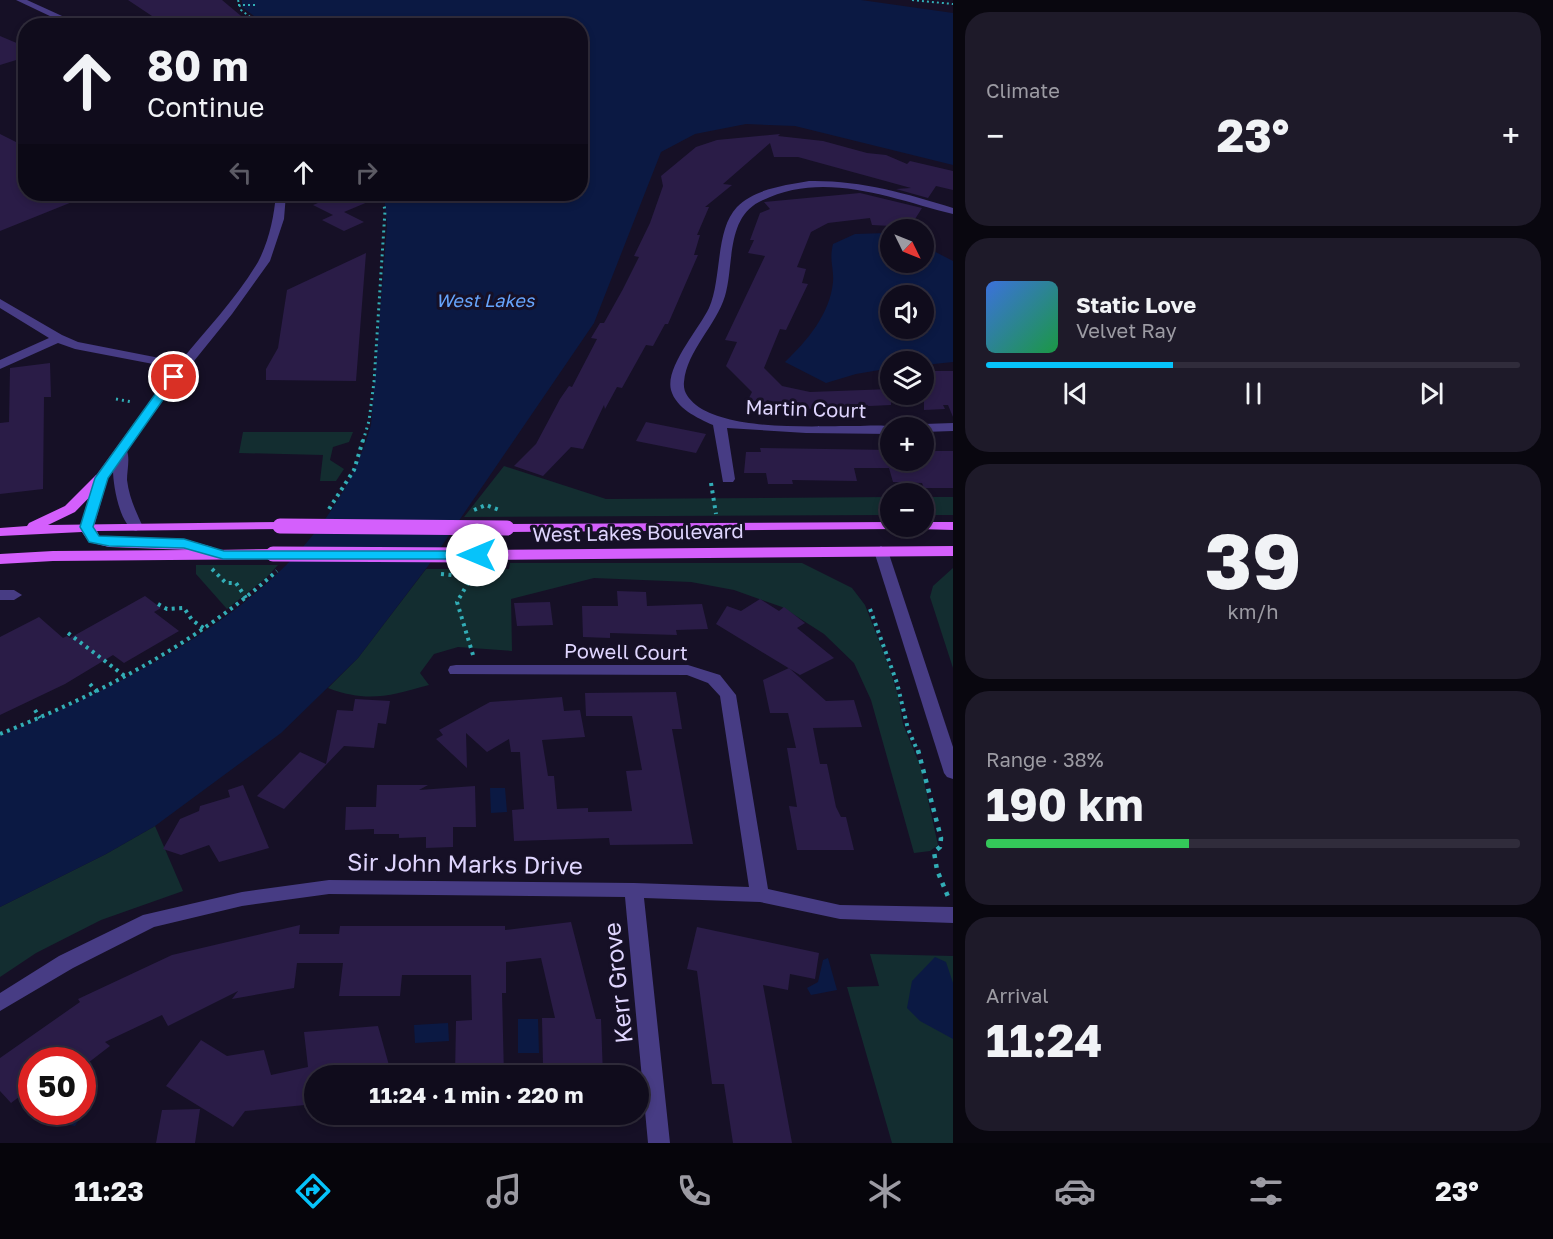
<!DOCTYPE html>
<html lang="en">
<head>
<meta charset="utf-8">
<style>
  body { margin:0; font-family:"Golos Text",sans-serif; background:#1e1a29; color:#f1f3f6; height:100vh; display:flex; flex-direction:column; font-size:22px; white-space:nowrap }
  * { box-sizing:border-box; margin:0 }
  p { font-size:20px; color:#9c9ba3 }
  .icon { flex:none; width:33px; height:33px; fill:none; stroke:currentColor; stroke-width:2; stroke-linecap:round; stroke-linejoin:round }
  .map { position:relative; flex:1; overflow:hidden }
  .panel { display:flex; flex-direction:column; gap:12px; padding:12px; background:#09070f; width:600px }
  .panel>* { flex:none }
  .hud { position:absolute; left:18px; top:18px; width:570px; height:183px; border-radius:24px; box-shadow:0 3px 9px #0003,0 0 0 2px #302c3b; background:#100c1c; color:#f1f3f6; overflow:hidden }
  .needle { width:39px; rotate:133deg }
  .tools { position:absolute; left:880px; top:219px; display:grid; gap:12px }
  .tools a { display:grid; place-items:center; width:54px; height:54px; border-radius:50%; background:#100c1c; box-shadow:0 3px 9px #0003,0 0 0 2px #302c3b; font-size:30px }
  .speed { position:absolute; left:18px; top:1047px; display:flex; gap:12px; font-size:30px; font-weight:700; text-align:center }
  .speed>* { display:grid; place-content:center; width:78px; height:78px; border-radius:50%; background:#100c1c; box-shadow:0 3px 9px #0003,0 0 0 2px #302c3b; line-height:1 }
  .speed .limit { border:9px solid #d22; background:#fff; color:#111 }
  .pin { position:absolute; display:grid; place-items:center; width:51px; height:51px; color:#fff; margin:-26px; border:3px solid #fff; border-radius:50%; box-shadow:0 2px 6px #0007 }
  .me { position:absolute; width:66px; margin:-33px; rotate:270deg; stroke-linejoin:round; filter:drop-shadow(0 0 4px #0008) }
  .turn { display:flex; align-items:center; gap:21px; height:126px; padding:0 30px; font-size:27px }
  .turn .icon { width:78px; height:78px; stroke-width:2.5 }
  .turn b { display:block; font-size:42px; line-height:51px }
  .lanes { display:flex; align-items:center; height:57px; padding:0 30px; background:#0003; justify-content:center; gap:30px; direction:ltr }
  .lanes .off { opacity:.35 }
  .big { font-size:45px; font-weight:700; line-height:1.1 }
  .panel .widget { flex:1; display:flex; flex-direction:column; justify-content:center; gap:9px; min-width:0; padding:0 21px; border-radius:24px; background:#1e1a29 }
  .panel .dial { align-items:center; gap:0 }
  .dial b { font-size:78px; line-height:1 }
  .song { display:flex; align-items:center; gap:18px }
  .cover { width:72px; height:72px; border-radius:9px; background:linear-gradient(135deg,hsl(220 70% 55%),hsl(140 70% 35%)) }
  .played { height:6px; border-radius:3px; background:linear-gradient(90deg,#06c3fa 35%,#302c3b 35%) }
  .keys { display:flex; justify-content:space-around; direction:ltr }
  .heat { display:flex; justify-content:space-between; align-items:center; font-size:33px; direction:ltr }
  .charge { height:9px; border-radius:4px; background:linear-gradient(90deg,#34c759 38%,#302c3b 0) }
  .trip { position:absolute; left:304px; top:1065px; width:345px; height:60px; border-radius:30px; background:#100c1c; box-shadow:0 3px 9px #0003,0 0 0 2px #302c3b; font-weight:700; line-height:60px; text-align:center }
  .dock { display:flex; height:96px; justify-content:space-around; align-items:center; background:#06050b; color:#9c9ba3 }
  .dock .icon { width:42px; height:42px }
  .dock .current { color:#06c3fa }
  .dock b { font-size:27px; color:#f1f3f6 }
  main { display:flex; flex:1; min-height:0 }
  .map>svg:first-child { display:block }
  .green { fill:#132d30 }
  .water { fill:#0b1943; fill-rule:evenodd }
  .building { fill:#2a1c47 }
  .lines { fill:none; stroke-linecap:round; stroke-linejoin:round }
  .path-far3 { stroke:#32adb6; stroke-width:2; stroke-dasharray:2 3; stroke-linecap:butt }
  .path-far2 { stroke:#32adb6; stroke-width:3; stroke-dasharray:2 4; stroke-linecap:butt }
  .path-far1 { stroke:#32adb6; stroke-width:4; stroke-dasharray:3 4.5; stroke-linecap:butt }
  .path { stroke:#32adb6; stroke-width:4.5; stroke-dasharray:4 6; stroke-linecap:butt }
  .minor { fill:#473c84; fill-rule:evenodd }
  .major { fill:#d45ffc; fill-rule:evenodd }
  .major-bridge { stroke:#d45ffc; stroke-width:15 }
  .route { fill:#06c3fa; stroke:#047fa2; stroke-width:1.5 }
  .labels { text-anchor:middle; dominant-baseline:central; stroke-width:6; stroke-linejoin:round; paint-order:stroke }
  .far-water-label { font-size:18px; font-style:italic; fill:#66a4fc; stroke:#161026 }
  .street-label { font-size:20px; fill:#dfd5fe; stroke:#161026 }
  .near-street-label { font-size:24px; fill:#dfd5fe; stroke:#161026 }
</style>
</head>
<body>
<main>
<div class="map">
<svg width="953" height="1143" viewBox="0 0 953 1143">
  <rect width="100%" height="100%" fill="#161026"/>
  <g class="green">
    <polygon points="243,432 353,432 349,442 333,447 330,460 344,469 336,481 320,481 323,455 239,453"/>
    <polygon points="504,466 606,499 891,497 891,515 464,517"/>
    <rect x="924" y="497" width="29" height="18"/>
    <path d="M510,563H802L852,588L865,605L888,664L898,695L903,724L921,768L938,845L930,851L914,853L871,700L854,663L824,634L782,607L734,590L691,582L594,578L511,599V597L512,651L458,647L434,654L420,673L429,685C389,696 368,703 328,688L358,658L426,569H509Z"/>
    <polygon points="196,565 278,565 266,578 227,609 196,574"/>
    <polygon points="953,568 953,668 930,597 933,586"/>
    <polygon points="155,826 183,891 101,920 36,953 0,977 0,907 106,854"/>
    <polygon points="870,954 953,956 953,1143 892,1143 847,987 879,986"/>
  </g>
  <g class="water">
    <path d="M242,0H861L953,13V165L795,126L746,124L695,134L661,152L594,323L428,566L358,658L281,733L155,826L106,854L0,907V736C144,676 325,588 371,425L387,225L384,194H580V26L266,25L242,7Z"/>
    <path d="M887,233L891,235V262H924V246L953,261V362L924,365V362H891V368L856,374L826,383L785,362C807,341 830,314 833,282C834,267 829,261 833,244L855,234ZM891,296H924V328H891Z"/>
    <polygon points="490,788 505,788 507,812 491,813"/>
    <polygon points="935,957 946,962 953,983 953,1039 920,1021 907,1008 912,981"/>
    <polygon points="828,958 837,990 811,995 807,988 818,982 823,960"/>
    <polygon points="518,1019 538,1019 539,1053 518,1053"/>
    <polygon points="448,1023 449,1041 415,1043 414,1025"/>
    <polygon points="83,1093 94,1098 92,1104 87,1107 75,1126 63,1124 62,1116 65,1112 82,1112"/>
  </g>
  <g class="building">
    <polygon points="128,0 222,0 253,26 167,26"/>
    <polygon points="0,36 26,47 26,57 0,65"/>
    <polygon points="0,134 26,147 26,194 92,194 0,231"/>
    <polygon points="780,134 778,136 823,141 867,153 886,155 907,164 910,161 953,171 953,190 936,186 928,198 896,189 911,188 798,157 774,157 770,143 723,184 732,185 705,207 709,207 697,235 700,235 694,255 698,255 668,324 665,324 653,346 646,345 622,388 617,387 605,409 604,405 583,449 571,447 543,476 514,466 536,444 560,399 569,386 572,387 597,339 591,338 600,323 604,323 623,289 639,257 634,256 650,223 663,186 661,176 696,147 717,140"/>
    <polygon points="860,193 922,208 910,227 872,225 870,218 828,223 811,232 797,267 806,269 802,283 808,284 786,330 780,329 764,368 782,386 810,392 891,389 891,405 805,409 767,400 765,403 748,400 752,392 726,366 737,342 725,340 765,256 748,253 754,240 750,240 760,213 770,209 764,202"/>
    <polygon points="340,194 387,194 344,212 364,222 344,231 322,220 333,215 313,205"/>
    <polygon points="366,253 356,381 266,380 266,369 278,348 287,290"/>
    <polygon points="924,362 931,379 936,378 932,371 953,371 953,417 948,405 943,405 945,409 924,410"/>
    <polygon points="50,363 51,397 44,397 43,489 0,494 0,423 9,422 10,368"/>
    <polygon points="646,422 706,434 696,453 636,441"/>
    <polygon points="760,448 891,450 891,460 924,460 924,451 953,451 953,488 924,488 922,483 893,482 889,468 854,468 857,481 792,480 793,484 768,484 766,473 744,473 746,452 761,452"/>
    <polygon points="617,591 646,592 647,606 702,604 708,629 676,630 677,635 610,633 610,638 583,637 582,606 618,606"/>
    <polygon points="145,596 161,608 154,612 179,631 124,663 113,655 65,684 0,715 0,637 39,617 63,638 67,636 70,638"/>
    <polygon points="760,599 779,611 784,607 805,623 797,628 834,658 800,675 716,624 727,606 741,611"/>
    <polygon points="550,602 553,625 517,626 514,603"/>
    <polygon points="789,668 826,701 854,700 862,727 813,728 820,764 827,764 836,807 841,817 846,817 854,850 797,850 789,806 797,807 787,748 796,748 788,713 770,713 763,680"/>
    <polygon points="676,692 682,729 672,729 693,844 610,845 609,838 514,841 512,810 524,809 520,752 511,752 509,739 487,752 466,733 467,768 436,739 443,735 439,730 490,702 562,697 564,711 580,710 585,737 542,740 548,776 554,776 557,809 588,808 588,812 632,811 626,771 642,770 632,716 586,716 585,693"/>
    <polygon points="355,699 390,701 386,724 378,723 374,748 344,746 284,809 257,796 300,752 326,764 337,710 353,711"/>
    <polygon points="243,785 269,848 219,862 209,845 181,855 163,849 180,819 199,811 200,806 230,797 228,790"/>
    <polygon points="377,785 428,785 419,790 475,786 476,827 453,827 453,847 426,848 426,837 399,838 399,834 374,834 374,829 345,830 346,807 376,807"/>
    <polygon points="571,922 596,1019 601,1019 603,1076 556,1076 556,1065 543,1065 542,1018 555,1018 541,958 506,962 506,993 502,993 504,1076 455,1076 456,1021 472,1020 471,975 402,975 400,996 339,996 343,963 297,963 294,988 232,999 238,991 168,1026 162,1015 105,1042 110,1046 84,1066 82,1060 32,1060 32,1087 11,1103 0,1091 0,1058 80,1002 78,999 172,955 300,925 299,934 339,934 340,926 505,926 505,930"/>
    <polygon points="697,927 819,953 815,979 790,974 788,990 763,985 792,1143 733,1143 724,1084 712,1084 697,971 687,969"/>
    <polygon points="378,1026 392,1076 315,1076 315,1104 245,1111 233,1127 166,1086 201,1040 227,1056 264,1050 271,1075 308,1067 304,1032"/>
    <polygon points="200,1109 195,1143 156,1143 162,1110"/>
  </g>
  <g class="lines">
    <g class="path-far3">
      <polyline points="238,0 241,10 262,26"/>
      <polyline points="912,0 953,4"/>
      <polyline points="238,5 256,5"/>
    </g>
    <g class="path-far2">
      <polyline points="116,399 132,402"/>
      <polyline points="363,441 369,421 374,382 385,211 382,194"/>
    </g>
    <g class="path-far1">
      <polyline points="711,483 716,514"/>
      <polyline points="329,509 354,470 363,440"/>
      <polyline points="474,510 486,505 499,510"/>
      <polyline points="212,569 226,583 236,583 246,598"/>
      <polyline points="441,574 460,576 465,574"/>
      <polyline points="158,604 167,609 184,608 192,620 205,629"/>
      <polyline points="870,609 897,683 908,729 918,752"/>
      <polyline points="68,633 126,677"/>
      <polyline points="473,655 457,602 475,571"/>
      <polyline points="90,684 97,692"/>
      <polyline points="35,710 40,718"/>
      <path d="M0,734C102,693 195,644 277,571"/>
    </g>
    <polyline class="path" points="918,750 941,838 940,847 934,852 937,870 949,899"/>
    <g class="minor">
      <polygon points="16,0 27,0 84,26 71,26"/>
      <path d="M809,181C859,180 905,193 953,208V214C890,198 822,169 759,202C726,219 734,266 725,296C716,326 687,350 684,382C683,392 688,398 696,405C730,431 812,426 855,426C868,426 884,424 896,428H891V434L806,433L727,428L735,479L733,482H723L713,425C697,418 676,408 671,390C665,367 699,329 709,308C722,279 715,230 737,207C754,189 786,185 809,181Z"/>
      <path d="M276,194H286L284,219L270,261L232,314L169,392L127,451C130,459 127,471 127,480C129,497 136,512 143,527L136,531C120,527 113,485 113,470L108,478L94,527L87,531L82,530L80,527L94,478L174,368L75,349L58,343L0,369V360L49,338L0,308V299L62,335L78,342L180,362C206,330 237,298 258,262C269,241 274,217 276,194Z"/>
      <polygon points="953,423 953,431 924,432 924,428 918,428 924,424"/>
      <polygon points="881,546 888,551 953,747 953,779 947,777 944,773 874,551"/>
      <polygon points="0,590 14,590 22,595 14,600 0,600"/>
      <polygon points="456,665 688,665 720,675 736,695 768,889 840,905 953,907 953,923 840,919 760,902 644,898 670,1143 648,1143 625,897 329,894 242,906 154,927 73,968 0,1011 0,993 59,956 143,915 242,892 329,880 634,883 749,887 720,696 708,683 687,675 450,674 448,670 450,666"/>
    </g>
    <g class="major">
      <polygon points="101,474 108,478 75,512 48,525 280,522 287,526 285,529 97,531 99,536 109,537 184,539 212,547 214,550 273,549 280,554 273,559 53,561 0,564 0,554 53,551 190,550 109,547 89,542 82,532 0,536 0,528 27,526 29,523 65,506 96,475"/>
      <polygon points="891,522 891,526 898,526 896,529 507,532 500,528 507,524"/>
      <polygon points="924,522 953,522 953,530 919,529 917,526 924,526"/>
      <polygon points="953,546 953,556 477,560 470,555 477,550"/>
    </g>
    <g class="major-bridge">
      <polyline points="280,526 507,528"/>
      <polyline points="273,554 477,555"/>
    </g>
  </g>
  <polygon class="route" points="174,374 179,377 108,478 93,527 99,536 184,539 224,551 477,551 483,555 477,559 223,559 184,548 109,546 89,542 80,527 95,478 169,375"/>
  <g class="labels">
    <g class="far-water-label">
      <text x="485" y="300">West Lakes</text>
    </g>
    <g class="street-label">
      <text transform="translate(806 408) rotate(2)">Martin Court</text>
      <text transform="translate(638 532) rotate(-1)">West Lakes Boulevard</text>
      <text transform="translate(626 651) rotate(1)">Powell Court</text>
    </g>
    <g class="near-street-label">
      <text transform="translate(465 863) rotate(1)">Sir John Marks Drive</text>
      <text transform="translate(617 983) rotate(-96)">Kerr Grove</text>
    </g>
  </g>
</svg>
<div class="tools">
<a><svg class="needle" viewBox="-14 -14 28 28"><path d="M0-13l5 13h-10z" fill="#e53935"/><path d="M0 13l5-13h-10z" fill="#9c9ba3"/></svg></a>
<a><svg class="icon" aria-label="sound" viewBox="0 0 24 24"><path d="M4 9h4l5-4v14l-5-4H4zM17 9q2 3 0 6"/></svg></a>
<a><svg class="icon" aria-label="layers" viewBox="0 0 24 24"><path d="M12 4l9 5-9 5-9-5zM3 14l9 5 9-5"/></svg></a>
<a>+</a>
<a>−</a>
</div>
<div class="speed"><div class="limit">50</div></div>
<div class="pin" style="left:174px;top:377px;background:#d93025"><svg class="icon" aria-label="arrive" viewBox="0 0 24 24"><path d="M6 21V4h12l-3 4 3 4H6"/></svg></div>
<svg class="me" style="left:477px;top:555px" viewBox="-20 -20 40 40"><circle r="19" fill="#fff"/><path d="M0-13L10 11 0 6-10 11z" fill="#06c3fa"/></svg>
<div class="trip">11:24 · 1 min · 220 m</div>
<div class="hud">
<div class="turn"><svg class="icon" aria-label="ahead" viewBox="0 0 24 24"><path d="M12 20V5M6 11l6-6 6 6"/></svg><div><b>80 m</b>Continue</div></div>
<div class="lanes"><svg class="icon off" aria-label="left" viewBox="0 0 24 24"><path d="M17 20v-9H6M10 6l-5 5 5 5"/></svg><svg class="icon" aria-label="ahead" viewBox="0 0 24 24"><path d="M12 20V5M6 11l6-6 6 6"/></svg><svg class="icon off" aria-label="right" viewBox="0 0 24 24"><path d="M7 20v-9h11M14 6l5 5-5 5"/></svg></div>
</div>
</div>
<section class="panel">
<div class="widget"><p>Climate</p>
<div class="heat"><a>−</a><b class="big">23°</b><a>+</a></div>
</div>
<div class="widget">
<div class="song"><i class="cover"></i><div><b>Static Love</b><p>Velvet Ray</p></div></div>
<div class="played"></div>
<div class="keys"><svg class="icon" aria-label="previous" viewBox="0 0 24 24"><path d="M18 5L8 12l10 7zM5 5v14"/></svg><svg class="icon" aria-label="pause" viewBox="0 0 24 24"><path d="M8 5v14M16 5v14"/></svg><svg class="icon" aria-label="next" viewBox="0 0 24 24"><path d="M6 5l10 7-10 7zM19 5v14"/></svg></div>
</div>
<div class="widget dial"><b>39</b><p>km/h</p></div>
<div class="widget"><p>Range · 38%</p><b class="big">190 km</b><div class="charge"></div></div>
<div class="widget"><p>Arrival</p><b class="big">11:24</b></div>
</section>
</main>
<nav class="dock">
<b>11:23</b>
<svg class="icon current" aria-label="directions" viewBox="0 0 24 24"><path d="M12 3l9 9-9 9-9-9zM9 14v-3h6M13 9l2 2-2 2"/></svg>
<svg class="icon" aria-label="music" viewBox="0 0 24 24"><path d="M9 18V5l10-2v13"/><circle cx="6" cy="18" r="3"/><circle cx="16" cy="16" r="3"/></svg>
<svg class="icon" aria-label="phone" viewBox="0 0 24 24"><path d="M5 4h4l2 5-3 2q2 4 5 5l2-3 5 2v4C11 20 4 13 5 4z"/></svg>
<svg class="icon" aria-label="climate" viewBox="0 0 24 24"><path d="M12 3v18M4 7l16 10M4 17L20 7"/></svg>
<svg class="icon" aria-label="car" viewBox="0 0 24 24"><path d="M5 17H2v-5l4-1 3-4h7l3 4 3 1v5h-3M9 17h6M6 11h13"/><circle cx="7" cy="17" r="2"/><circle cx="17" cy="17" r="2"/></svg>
<svg class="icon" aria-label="filters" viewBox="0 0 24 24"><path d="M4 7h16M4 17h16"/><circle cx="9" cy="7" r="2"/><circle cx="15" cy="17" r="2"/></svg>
<b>23°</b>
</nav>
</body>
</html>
